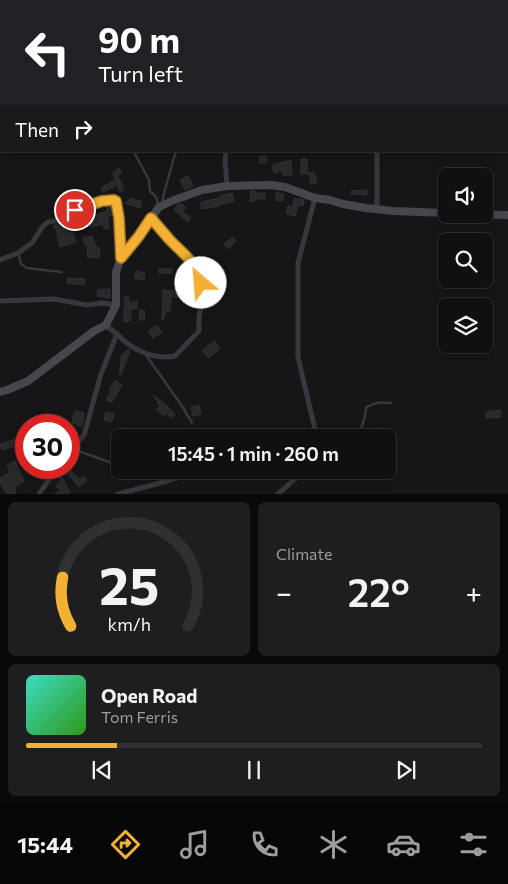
<!DOCTYPE html>
<html lang="en">
<head>
<meta charset="utf-8">
<style>
  body { margin:0; font-family:Commissioner,sans-serif; background:#1e1e20; color:#f1f3f6; height:100vh; display:flex; flex-direction:column; font-size:19px; white-space:nowrap }
  * { box-sizing:border-box; margin:0 }
  p { font-size:16px; color:#9c9d9f }
  .icon { flex:none; width:28px; height:28px; fill:none; stroke:currentColor; stroke-width:2; stroke-linecap:round; stroke-linejoin:round }
  .map { position:relative; height:494px; overflow:hidden }
  .side { display:flex; flex-direction:column; gap:8px; padding:8px; background:#09090a; flex:1 }
  .side>* { flex:none }
  .guide { position:absolute; left:0px; top:0px; width:509px; height:152px; box-shadow:0 2px 12px #0003,0 0 0 1px #303032; background:#202124; color:#fff; overflow:hidden }
  .tools { position:absolute; left:438px; top:168px; display:grid; gap:10px }
  .tools a { display:grid; place-items:center; width:55px; height:55px; border-radius:8px; background:#101012; box-shadow:0 2px 12px #0003,0 0 0 1px #303032; font-size:25px }
  .speed { position:absolute; left:15px; top:414px; display:flex; gap:10px; font-size:25px; font-weight:700; text-align:center }
  .speed>* { display:grid; place-content:center; width:65px; height:65px; border-radius:50%; background:#101012; box-shadow:0 2px 12px #0003,0 0 0 1px #303032; line-height:1 }
  .speed .limit { border:8px solid #d22; background:#fff; color:#111 }
  .pin { position:absolute; display:grid; place-items:center; width:42px; height:42px; color:#fff; margin:-21px; border:2px solid #fff; border-radius:50%; box-shadow:0 1px 5px #0007 }
  .me { position:absolute; width:55px; margin:-28px; rotate:333deg; stroke-linejoin:round; filter:drop-shadow(0 0 4px #0008) }
  .turn { display:flex; align-items:center; gap:18px; height:105px; padding:0 15px; font-size:22px }
  .turn .icon { width:65px; height:65px; stroke-width:2.5 }
  .turn b { display:block; font-size:35px; line-height:42px }
  .then { display:flex; align-items:center; height:48px; padding:0 15px; background:#0003; gap:10px; font-size:19px }
  .big { font-size:38px; font-weight:600; line-height:1.1 }
  .side .widget { flex:1; display:flex; flex-direction:column; justify-content:center; gap:8px; min-width:0; padding:0 18px; border-radius:8px; background:#1e1e20 }
  .side .dial { align-items:center; gap:0 }
  .dial svg { height:130px; overflow:visible; fill:none; stroke:#303032; stroke-width:7; stroke-linecap:round; text-anchor:middle }
  .dial text { fill:#f1f3f6; stroke:none }
  .song { display:flex; align-items:center; gap:15px }
  .cover { width:60px; height:60px; border-radius:8px; background:linear-gradient(135deg,hsl(170 70% 55%),hsl(110 70% 35%)) }
  .played { height:5px; border-radius:2px; background:linear-gradient(90deg,#f2b134 20%,#303032 20%) }
  .keys { display:flex; justify-content:space-around; direction:ltr }
  .heat { display:flex; justify-content:space-between; align-items:center; font-size:28px; direction:ltr }
  .side .tiles { flex:1; display:grid; gap:8px; grid-template-columns:1fr 1fr }
  .widget:last-child { grid-column:span 2 }
  .trip { position:absolute; left:111px; top:429px; width:285px; height:50px; border-radius:8px; background:#101012; box-shadow:0 2px 12px #0003,0 0 0 1px #303032; font-weight:600; line-height:50px; text-align:center }
  .dock { display:flex; height:80px; justify-content:space-around; align-items:center; background:#060607; color:#9c9d9f }
  .dock .icon { width:35px; height:35px }
  .dock .active { color:#f2b134 }
  .dock b { font-size:22px; color:#f1f3f6 }
  .map>svg:first-child { display:block }
  .building { fill:#29292c; stroke:#303034 }
  .lines { fill:none; stroke-linecap:round; stroke-linejoin:round }
  .lane { stroke:#37383d; stroke-width:2.5 }
  .street { stroke:#37383d; stroke-width:5 }
  .secondary { stroke:#45474d; stroke-width:8 }
  .route-casing { stroke:#9d7322; stroke-width:12 }
  .route { stroke:#f2b134; stroke-width:9 }
</style>
</head>
<body>
<div class="map">
<svg width="508" height="494" viewBox="0 0 508 494">
  <rect width="100%" height="100%" fill="#161618"/>
  <g class="building">
    <polygon points="260,156 267,156 266,163 259,163"/>
    <polygon points="301,159 307,159 308,174 301,174"/>
    <polygon points="291,160 292,175 283,175 283,170 274,173 272,165"/>
    <polygon points="119,168 122,172 118,176 124,190 120,192 117,185 103,192 101,188 115,180 113,173"/>
    <polygon points="314,172 317,183 311,184 309,173"/>
    <polygon points="188,176 193,186 185,190 180,180"/>
    <polygon points="367,190 367,195 351,194 351,191"/>
    <polygon points="251,191 255,191 255,193 265,193 265,199 255,199 255,201 250,201"/>
    <polygon points="232,193 234,201 219,205 219,206 201,209 201,202 220,198 219,196"/>
    <polygon points="276,193 284,194 283,201 276,200"/>
    <polygon points="132,198 142,202 140,208 125,203"/>
    <polygon points="294,198 304,200 303,206 298,205 295,216 286,213 288,206 293,207"/>
    <polygon points="181,203 186,208 183,211 191,218 188,222 174,210 177,206 176,205"/>
    <polygon points="112,205 114,214 107,217 109,228 104,229 103,224 90,227 88,217 108,211 106,207"/>
    <polygon points="59,223 63,228 71,226 76,242 60,247 56,229 53,226"/>
    <polygon points="92,236 96,247 100,248 99,258 87,257 88,244 85,245 83,238"/>
    <polygon points="233,237 236,241 228,249 224,244"/>
    <rect x="159" y="269" width="13" height="4"/>
    <polygon points="136,271 145,273 144,280 134,278"/>
    <polygon points="67,278 85,279 84,285 67,283"/>
    <polygon points="108,288 110,289 110,298 97,296 98,289 108,290"/>
    <polygon points="174,289 185,290 184,298 171,296 170,311 166,311 163,320 162,320 163,290 174,291"/>
    <polygon points="125,297 129,297 129,303 137,301 137,309 131,309 130,308 131,319 129,319 130,321 124,322 124,308 125,308"/>
    <polygon points="140,310 145,311 144,320 139,320"/>
    <polygon points="157,325 162,332 153,338 148,331"/>
    <polygon points="215,341 220,349 208,358 202,350"/>
    <polygon points="128,349 130,351 121,375 119,374 122,354 123,355"/>
    <polygon points="115,380 122,385 112,402 106,400 111,391 109,390"/>
    <polygon points="154,396 165,404 175,414 171,418 166,413 164,416 156,410 160,406"/>
    <polygon points="199,405 201,414 193,416 191,407"/>
    <polygon points="500,410 501,417 486,418 486,412"/>
    <polygon points="75,411 84,413 82,427 72,423"/>
    <polygon points="106,412 114,414 112,422 104,420"/>
    <polygon points="69,432 78,436 69,447"/>
    <polygon points="26,436 26,443 2,450 0,444"/>
    <polygon points="15,461 24,481 14,488 16,494 7,494 0,483 0,478 10,472 7,465"/>
    <polygon points="70,470 80,480 83,476 87,480 79,487 67,473"/>
    <polygon points="62,477 70,492 66,494 54,494 61,490 56,486"/>
  </g>
  <g class="lines">
    <g class="lane">
      <polyline points="135,151 135,154 149,180 150,191 156,197 159,206"/>
      <polyline points="162,204 164,193 176,151"/>
      <polyline points="18,253 21,264 27,268 61,272"/>
      <polyline points="146,355 182,406 192,423"/>
      <path d="M358,438L365,416L366,408C373,402 382,402 391,403"/>
      <polyline points="73,449 120,466"/>
      <polyline points="112,463 120,459"/>
    </g>
    <g class="street">
      <polyline points="243,0 243,1"/>
      <polyline points="226,151 225,159 227,186"/>
      <polyline points="315,198 298,263 298,357 317,438"/>
      <polyline points="377,209 377,151"/>
      <polyline points="0,260 18,253 32,243 43,226 48,222 54,221 75,210 103,201 114,200 117,204 118,209 121,257"/>
      <polyline points="0,301 54,299 87,305 102,303 116,305"/>
      <path d="M117,334C132,350 153,360 175,356L199,331V317L203,297L199,275L194,266L183,251L175,245L151,218"/>
      <polyline points="69,454 84,435 101,374 117,334 109,328 106,325"/>
      <polyline points="39,494 57,468"/>
      <polyline points="118,494 168,481 200,470"/>
      <polyline points="278,494 305,470"/>
    </g>
    <g class="secondary">
      <polyline points="464,214 508,215"/>
      <polyline points="0,392 7,390 28,381 94,331 106,325 116,305 116,272 121,258 139,236 159,207 174,200 202,190 227,186 271,185 285,187 315,198 330,200 343,204 366,208 393,211 446,213"/>
    </g>
  </g>
  <g class="lines">
    <defs>
      <path id="route" d="M75,210L102,201L114,200L116,201L119,218L121,258L139,236L151,218C157,225 163,232 169,239C182,253 197,262 201,283"/>
    </defs>
    <use href="#route" class="route-casing"/>
    <use href="#route" class="route"/>
  </g>
</svg>
<div class="tools">
<a><svg class="icon" aria-label="sound" viewBox="0 0 24 24"><path d="M4 9h4l5-4v14l-5-4H4zM17 9q2 3 0 6"/></svg></a>
<a><svg class="icon" aria-label="search" viewBox="0 0 24 24"><circle cx="10" cy="10" r="6"/><path d="M15 15l6 6"/></svg></a>
<a><svg class="icon" aria-label="layers" viewBox="0 0 24 24"><path d="M12 4l9 5-9 5-9-5zM3 14l9 5 9-5"/></svg></a>
</div>
<div class="speed"><div class="limit">30</div></div>
<div class="pin" style="left:75px;top:210px;background:#d93025"><svg class="icon" aria-label="arrive" viewBox="0 0 24 24"><path d="M6 21V4h12l-3 4 3 4H6"/></svg></div>
<svg class="me" style="left:201px;top:283px" viewBox="-20 -20 40 40"><circle r="19" fill="#fff"/><path d="M0-13L10 11 0 6-10 11z" fill="#f2b134"/></svg>
<div class="trip">15:45 · 1 min · 260 m</div>
<div class="guide">
<div class="turn"><svg class="icon" aria-label="left" viewBox="0 0 24 24"><path d="M17 20v-9H6M10 6l-5 5 5 5"/></svg><div><b>90 m</b>Turn left</div></div>
<div class="then">Then<svg class="icon" aria-label="right" viewBox="0 0 24 24"><path d="M7 20v-9h11M14 6l5 5-5 5"/></svg></div>
</div>
</div>
<section class="side">
<div class="tiles">
<div class="widget dial"><svg viewBox="0 0 100 80">
<path d="M14 69A42 42 0 1 1 86 69"/>
<path d="M14 69A42 42 0 0 1 9 39" stroke="#f2b134"/>
<text x="50" y="56" font-size="32" font-weight="700">25</text>
<text x="50" y="72" font-size="11">km/h</text>
</svg></div>
<div class="widget"><p>Climate</p>
<div class="heat"><a>−</a><b class="big">22°</b><a>+</a></div>
</div>
<div class="widget">
<div class="song"><i class="cover"></i><div><b>Open Road</b><p>Tom Ferris</p></div></div>
<div class="played"></div>
<div class="keys"><svg class="icon" aria-label="previous" viewBox="0 0 24 24"><path d="M18 5L8 12l10 7zM5 5v14"/></svg><svg class="icon" aria-label="pause" viewBox="0 0 24 24"><path d="M8 5v14M16 5v14"/></svg><svg class="icon" aria-label="next" viewBox="0 0 24 24"><path d="M6 5l10 7-10 7zM19 5v14"/></svg></div>
</div>
</div>
</section>
<nav class="dock">
<b>15:44</b>
<svg class="icon active" aria-label="directions" viewBox="0 0 24 24"><path d="M12 3l9 9-9 9-9-9zM9 14v-3h6M13 9l2 2-2 2"/></svg>
<svg class="icon" aria-label="music" viewBox="0 0 24 24"><path d="M9 18V5l10-2v13"/><circle cx="6" cy="18" r="3"/><circle cx="16" cy="16" r="3"/></svg>
<svg class="icon" aria-label="phone" viewBox="0 0 24 24"><path d="M5 4h4l2 5-3 2q2 4 5 5l2-3 5 2v4C11 20 4 13 5 4z"/></svg>
<svg class="icon" aria-label="climate" viewBox="0 0 24 24"><path d="M12 3v18M4 7l16 10M4 17L20 7"/></svg>
<svg class="icon" aria-label="car" viewBox="0 0 24 24"><path d="M5 17H2v-5l4-1 3-4h7l3 4 3 1v5h-3M9 17h6M6 11h13"/><circle cx="7" cy="17" r="2"/><circle cx="17" cy="17" r="2"/></svg>
<svg class="icon" aria-label="filters" viewBox="0 0 24 24"><path d="M4 7h16M4 17h16"/><circle cx="9" cy="7" r="2"/><circle cx="15" cy="17" r="2"/></svg>
</nav>
</body>
</html>
